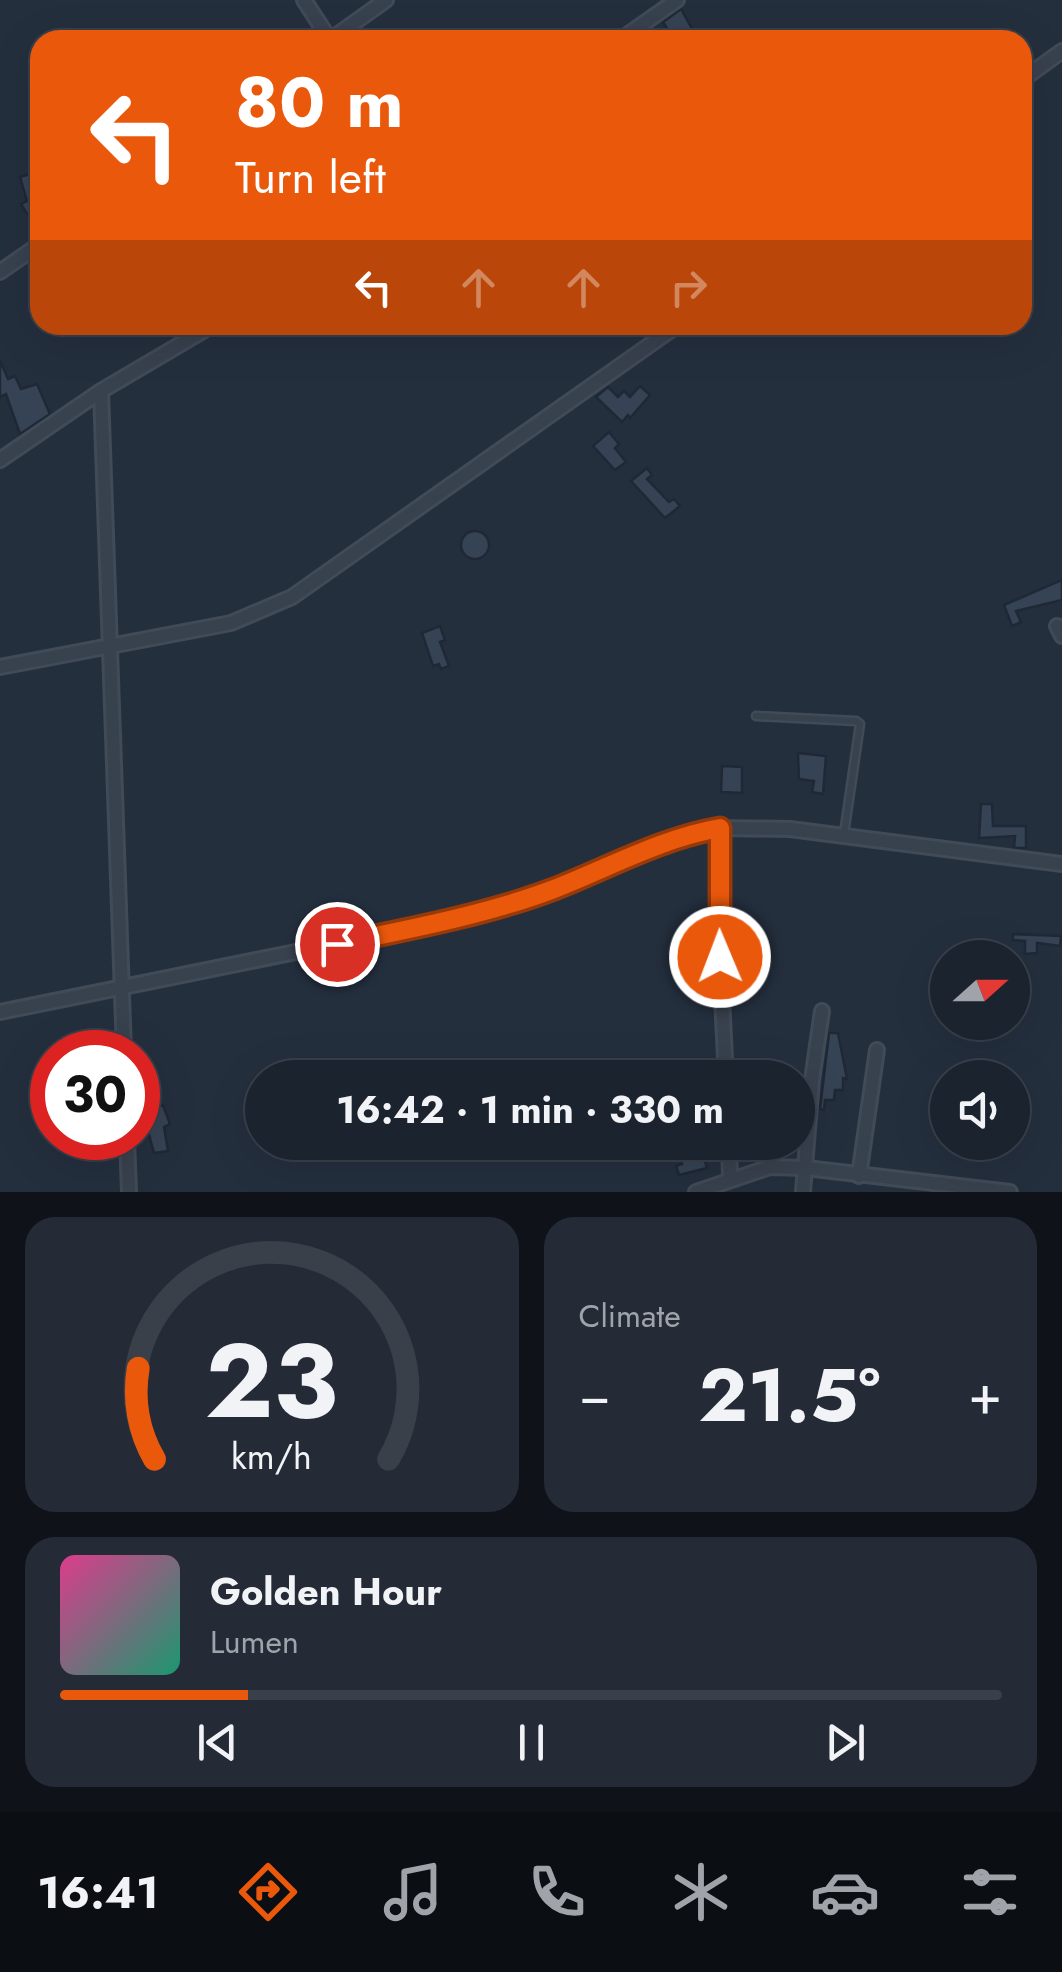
<!DOCTYPE html>
<html lang="en">
<head>
<meta charset="utf-8">
<style>
  body { margin:0; font-family:Jost,sans-serif; background:#242b36; color:#f1f3f6; height:100vh; display:flex; flex-direction:column; font-size:38px; white-space:nowrap }
  * { box-sizing:border-box; margin:0 }
  p { font-size:32px; color:#a0a4aa }
  .icon { flex:none; width:55px; height:55px; fill:none; stroke:currentColor; stroke-width:2; stroke-linecap:round; stroke-linejoin:round }
  .map { position:relative; height:1192px; overflow:hidden }
  .sheet { display:flex; flex-direction:column; gap:25px; padding:25px; background:#0f1319; flex:1 }
  .sheet>* { flex:none }
  .top-card { position:absolute; left:30px; top:30px; width:1002px; height:305px; border-radius:30px; box-shadow:0 10px 40px #0002,0 0 0 2px #39404a; background:#ea580c; color:#fff; overflow:hidden }
  .needle { width:65px; rotate:69deg }
  .controls { position:absolute; left:930px; top:940px; display:grid; gap:20px }
  .controls a { display:grid; place-items:center; width:100px; height:100px; border-radius:50%; background:#1b232e; box-shadow:0 10px 40px #0002,0 0 0 2px #39404a; font-size:50px }
  .speed { position:absolute; left:30px; top:1030px; display:flex; gap:20px; font-size:50px; font-weight:700; text-align:center }
  .speed>* { display:grid; place-content:center; width:130px; height:130px; border-radius:50%; background:#1b232e; box-shadow:0 10px 40px #0002,0 0 0 2px #39404a; line-height:1 }
  .speed .limit { border:15px solid #d22; background:#fff; color:#111 }
  .pin { position:absolute; display:grid; place-items:center; width:85px; height:85px; color:#fff; margin:-42px; border:5px solid #fff; border-radius:50%; box-shadow:0 2px 10px #0007 }
  .me { position:absolute; width:110px; margin:-55px; rotate:359deg; stroke-linejoin:round; filter:drop-shadow(0 0 8px #0008) }
  .turn { display:flex; align-items:center; gap:35px; height:210px; padding:0 40px; font-size:45px }
  .turn .icon { width:130px; height:130px; stroke-width:2.5 }
  .turn b { display:block; font-size:70px; line-height:85px }
  .lanes { display:flex; align-items:center; height:95px; padding:0 40px; background:#0003; justify-content:center; gap:50px; direction:ltr }
  .lanes .off { opacity:.35 }
  .big { font-size:75px; font-weight:700; line-height:1.1 }
  .sheet .tile { flex:1; display:flex; flex-direction:column; justify-content:center; gap:15px; min-width:0; padding:0 35px; border-radius:30px; background:#242b36 }
  .sheet .dial { align-items:center; gap:0 }
  .dial svg { height:260px; overflow:visible; fill:none; stroke:#39404a; stroke-width:7; stroke-linecap:round; text-anchor:middle }
  .dial text { fill:#f1f3f6; stroke:none }
  .song { display:flex; align-items:center; gap:30px }
  .cover { width:120px; height:120px; border-radius:15px; background:linear-gradient(135deg,hsl(330 70% 55%),hsl(160 70% 35%)) }
  .played { height:10px; border-radius:5px; background:linear-gradient(90deg,#ea580c 20%,#39404a 20%) }
  .keys { display:flex; justify-content:space-around; direction:ltr }
  .heat { display:flex; justify-content:space-between; align-items:center; font-size:55px; direction:ltr }
  .sheet .tiles { flex:1; display:grid; gap:25px; grid-template-columns:1fr 1fr }
  .tile:last-child { grid-column:span 2 }
  .trip { position:absolute; left:245px; top:1060px; width:570px; height:100px; border-radius:50px; background:#1b232e; box-shadow:0 10px 40px #0002,0 0 0 2px #39404a; font-weight:700; line-height:100px; text-align:center }
  .dock { display:flex; height:160px; justify-content:space-around; align-items:center; background:#0b0e12; color:#a0a4aa }
  .dock .icon { width:70px; height:70px }
  .dock .current { color:#ea580c }
  .dock b { font-size:45px; color:#f1f3f6 }
  .map>svg:first-child { display:block }
  .building { fill:#364354; stroke:#1f2835; stroke-width:2.5 }
  .lines { fill:none; stroke-linecap:round; stroke-linejoin:round }
  .lane-casing { stroke:#414a57; stroke-width:11 }
  .street-casing { stroke:#414a57; stroke-width:18 }
  .lane { stroke:#38414e; stroke-width:6 }
  .street { stroke:#38414e; stroke-width:12 }
  .route-casing { stroke:#983908; stroke-width:25 }
  .route { stroke:#ea580c; stroke-width:18 }
</style>
</head>
<body>
<div class="map">
<svg width="1062" height="1192" viewBox="0 0 1062 1192">
  <rect width="100%" height="100%" fill="#242f3e"/>
  <g class="building">
    <polygon points="681,9 696,36 689,40 674,40 663,22"/>
    <polygon points="30,174 38,200 40,199 40,214 31,220 21,204 27,201 20,177"/>
    <polygon points="0,360 8,379 15,376 21,389 37,384 50,414 20,434 6,394 0,397"/>
    <polygon points="640,386 650,395 630,418 628,415 622,422 596,397 608,387 618,397 624,391 630,397"/>
    <polygon points="609,432 619,444 615,448 626,462 615,470 593,446"/>
    <polygon points="647,468 652,475 647,479 669,502 674,499 680,506 665,518 631,481"/>
    <circle cx="475" cy="545" r="14"/>
    <polygon points="1062,580 1062,600 1016,611 1021,622 1012,626 1004,605"/>
    <polygon points="440,626 445,640 440,642 449,666 441,669 439,664 433,666 422,633"/>
    <polygon points="798,753 826,756 823,794 812,792 814,781 799,779"/>
    <polygon points="722,766 742,767 742,793 721,792"/>
    <polygon points="981,804 992,804 993,826 1026,826 1026,848 1014,848 1015,836 979,838"/>
    <polygon points="1013,934 1061,936 1060,946 1037,943 1037,953 1025,954 1025,941 1013,940"/>
    <polygon points="748,946 760,986 732,993 731,976 741,976 733,950"/>
    <polygon points="829,1033 838,1033 847,1079 843,1078 843,1090 835,1090 834,1100 825,1100 824,1110 820,1109"/>
    <polygon points="163,1105 170,1124 164,1127 168,1151 154,1153 145,1120 150,1118 148,1111"/>
    <polygon points="689,1142 719,1142 719,1146 702,1151 707,1168 679,1175 676,1166 682,1164 676,1147"/>
  </g>
  <g class="lines">
    <defs>
      <polyline id="lane" points="756,716 856,721 860,724 844,834"/>
      <g id="street">
        <polyline points="304,0 330,40"/>
        <polyline points="330,40 386,0"/>
        <polyline points="620,40 677,0"/>
        <polyline points="1022,80 1062,51"/>
        <polyline points="0,272 40,244"/>
        <polyline points="101,391 124,1052"/>
        <polyline points="0,460 101,391 213,325"/>
        <polyline points="1057,626 1062,636"/>
        <polyline points="0,667 231,623 292,597 678,325"/>
        <polyline points="719,828 720,957 726,1078"/>
        <polyline points="0,1012 409,929 550,890 630,857 719,828 790,829 1062,864"/>
        <polyline points="127,1138 129,1192"/>
        <polyline points="729,1142 730,1179"/>
        <polyline points="859,1176 877,1050"/>
        <polyline points="696,1192 770,1167 806,1168 1010,1192"/>
        <polyline points="803,1192 812,1080 822,1011"/>
      </g>
    </defs>
    <use href="#lane" class="lane-casing"/>
    <use href="#street" class="street-casing"/>
    <use href="#lane" class="lane"/>
    <use href="#street" class="street"/>
  </g>
  <g class="lines">
    <defs>
      <path id="route" d="M337,944C405,930 489,914 554,889C608,868 662,838 720,828V957"/>
    </defs>
    <use href="#route" class="route-casing"/>
    <use href="#route" class="route"/>
  </g>
</svg>
<div class="controls">
<a><svg class="needle" viewBox="-14 -14 28 28"><path d="M0-13l5 13h-10z" fill="#e53935"/><path d="M0 13l5-13h-10z" fill="#a0a4aa"/></svg></a>
<a><svg class="icon" aria-label="sound" viewBox="0 0 24 24"><path d="M4 9h4l5-4v14l-5-4H4zM17 9q2 3 0 6"/></svg></a>
</div>
<div class="speed"><div class="limit">30</div></div>
<div class="pin" style="left:337px;top:944px;background:#d93025"><svg class="icon" aria-label="arrive" viewBox="0 0 24 24"><path d="M6 21V4h12l-3 4 3 4H6"/></svg></div>
<svg class="me" style="left:720px;top:957px" viewBox="-20 -20 40 40"><circle r="17" fill="#ea580c" stroke="#fff" stroke-width="3"/><path d="M0-11L8 9 0 5-8 9z" fill="#fff"/></svg>
<div class="trip">16:42 · 1 min · 330 m</div>
<div class="top-card">
<div class="turn"><svg class="icon" aria-label="left" viewBox="0 0 24 24"><path d="M17 20v-9H6M10 6l-5 5 5 5"/></svg><div><b>80 m</b>Turn left</div></div>
<div class="lanes"><svg class="icon" aria-label="left" viewBox="0 0 24 24"><path d="M17 20v-9H6M10 6l-5 5 5 5"/></svg><svg class="icon off" aria-label="ahead" viewBox="0 0 24 24"><path d="M12 20V5M6 11l6-6 6 6"/></svg><svg class="icon off" aria-label="ahead" viewBox="0 0 24 24"><path d="M12 20V5M6 11l6-6 6 6"/></svg><svg class="icon off" aria-label="right" viewBox="0 0 24 24"><path d="M7 20v-9h11M14 6l5 5-5 5"/></svg></div>
</div>
</div>
<section class="sheet">
<div class="tiles">
<div class="tile dial"><svg viewBox="0 0 100 80">
<path d="M14 69A42 42 0 1 1 86 69"/>
<path d="M14 69A42 42 0 0 1 9 41" stroke="#ea580c"/>
<text x="50" y="56" font-size="32" font-weight="700">23</text>
<text x="50" y="72" font-size="11">km/h</text>
</svg></div>
<div class="tile"><p>Climate</p>
<div class="heat"><a>−</a><b class="big">21.5°</b><a>+</a></div>
</div>
<div class="tile">
<div class="song"><i class="cover"></i><div><b>Golden Hour</b><p>Lumen</p></div></div>
<div class="played"></div>
<div class="keys"><svg class="icon" aria-label="previous" viewBox="0 0 24 24"><path d="M18 5L8 12l10 7zM5 5v14"/></svg><svg class="icon" aria-label="pause" viewBox="0 0 24 24"><path d="M8 5v14M16 5v14"/></svg><svg class="icon" aria-label="next" viewBox="0 0 24 24"><path d="M6 5l10 7-10 7zM19 5v14"/></svg></div>
</div>
</div>
</section>
<nav class="dock">
<b>16:41</b>
<svg class="icon current" aria-label="directions" viewBox="0 0 24 24"><path d="M12 3l9 9-9 9-9-9zM9 14v-3h6M13 9l2 2-2 2"/></svg>
<svg class="icon" aria-label="music" viewBox="0 0 24 24"><path d="M9 18V5l10-2v13"/><circle cx="6" cy="18" r="3"/><circle cx="16" cy="16" r="3"/></svg>
<svg class="icon" aria-label="phone" viewBox="0 0 24 24"><path d="M5 4h4l2 5-3 2q2 4 5 5l2-3 5 2v4C11 20 4 13 5 4z"/></svg>
<svg class="icon" aria-label="climate" viewBox="0 0 24 24"><path d="M12 3v18M4 7l16 10M4 17L20 7"/></svg>
<svg class="icon" aria-label="car" viewBox="0 0 24 24"><path d="M5 17H2v-5l4-1 3-4h7l3 4 3 1v5h-3M9 17h6M6 11h13"/><circle cx="7" cy="17" r="2"/><circle cx="17" cy="17" r="2"/></svg>
<svg class="icon" aria-label="filters" viewBox="0 0 24 24"><path d="M4 7h16M4 17h16"/><circle cx="9" cy="7" r="2"/><circle cx="15" cy="17" r="2"/></svg>
</nav>
</body>
</html>
